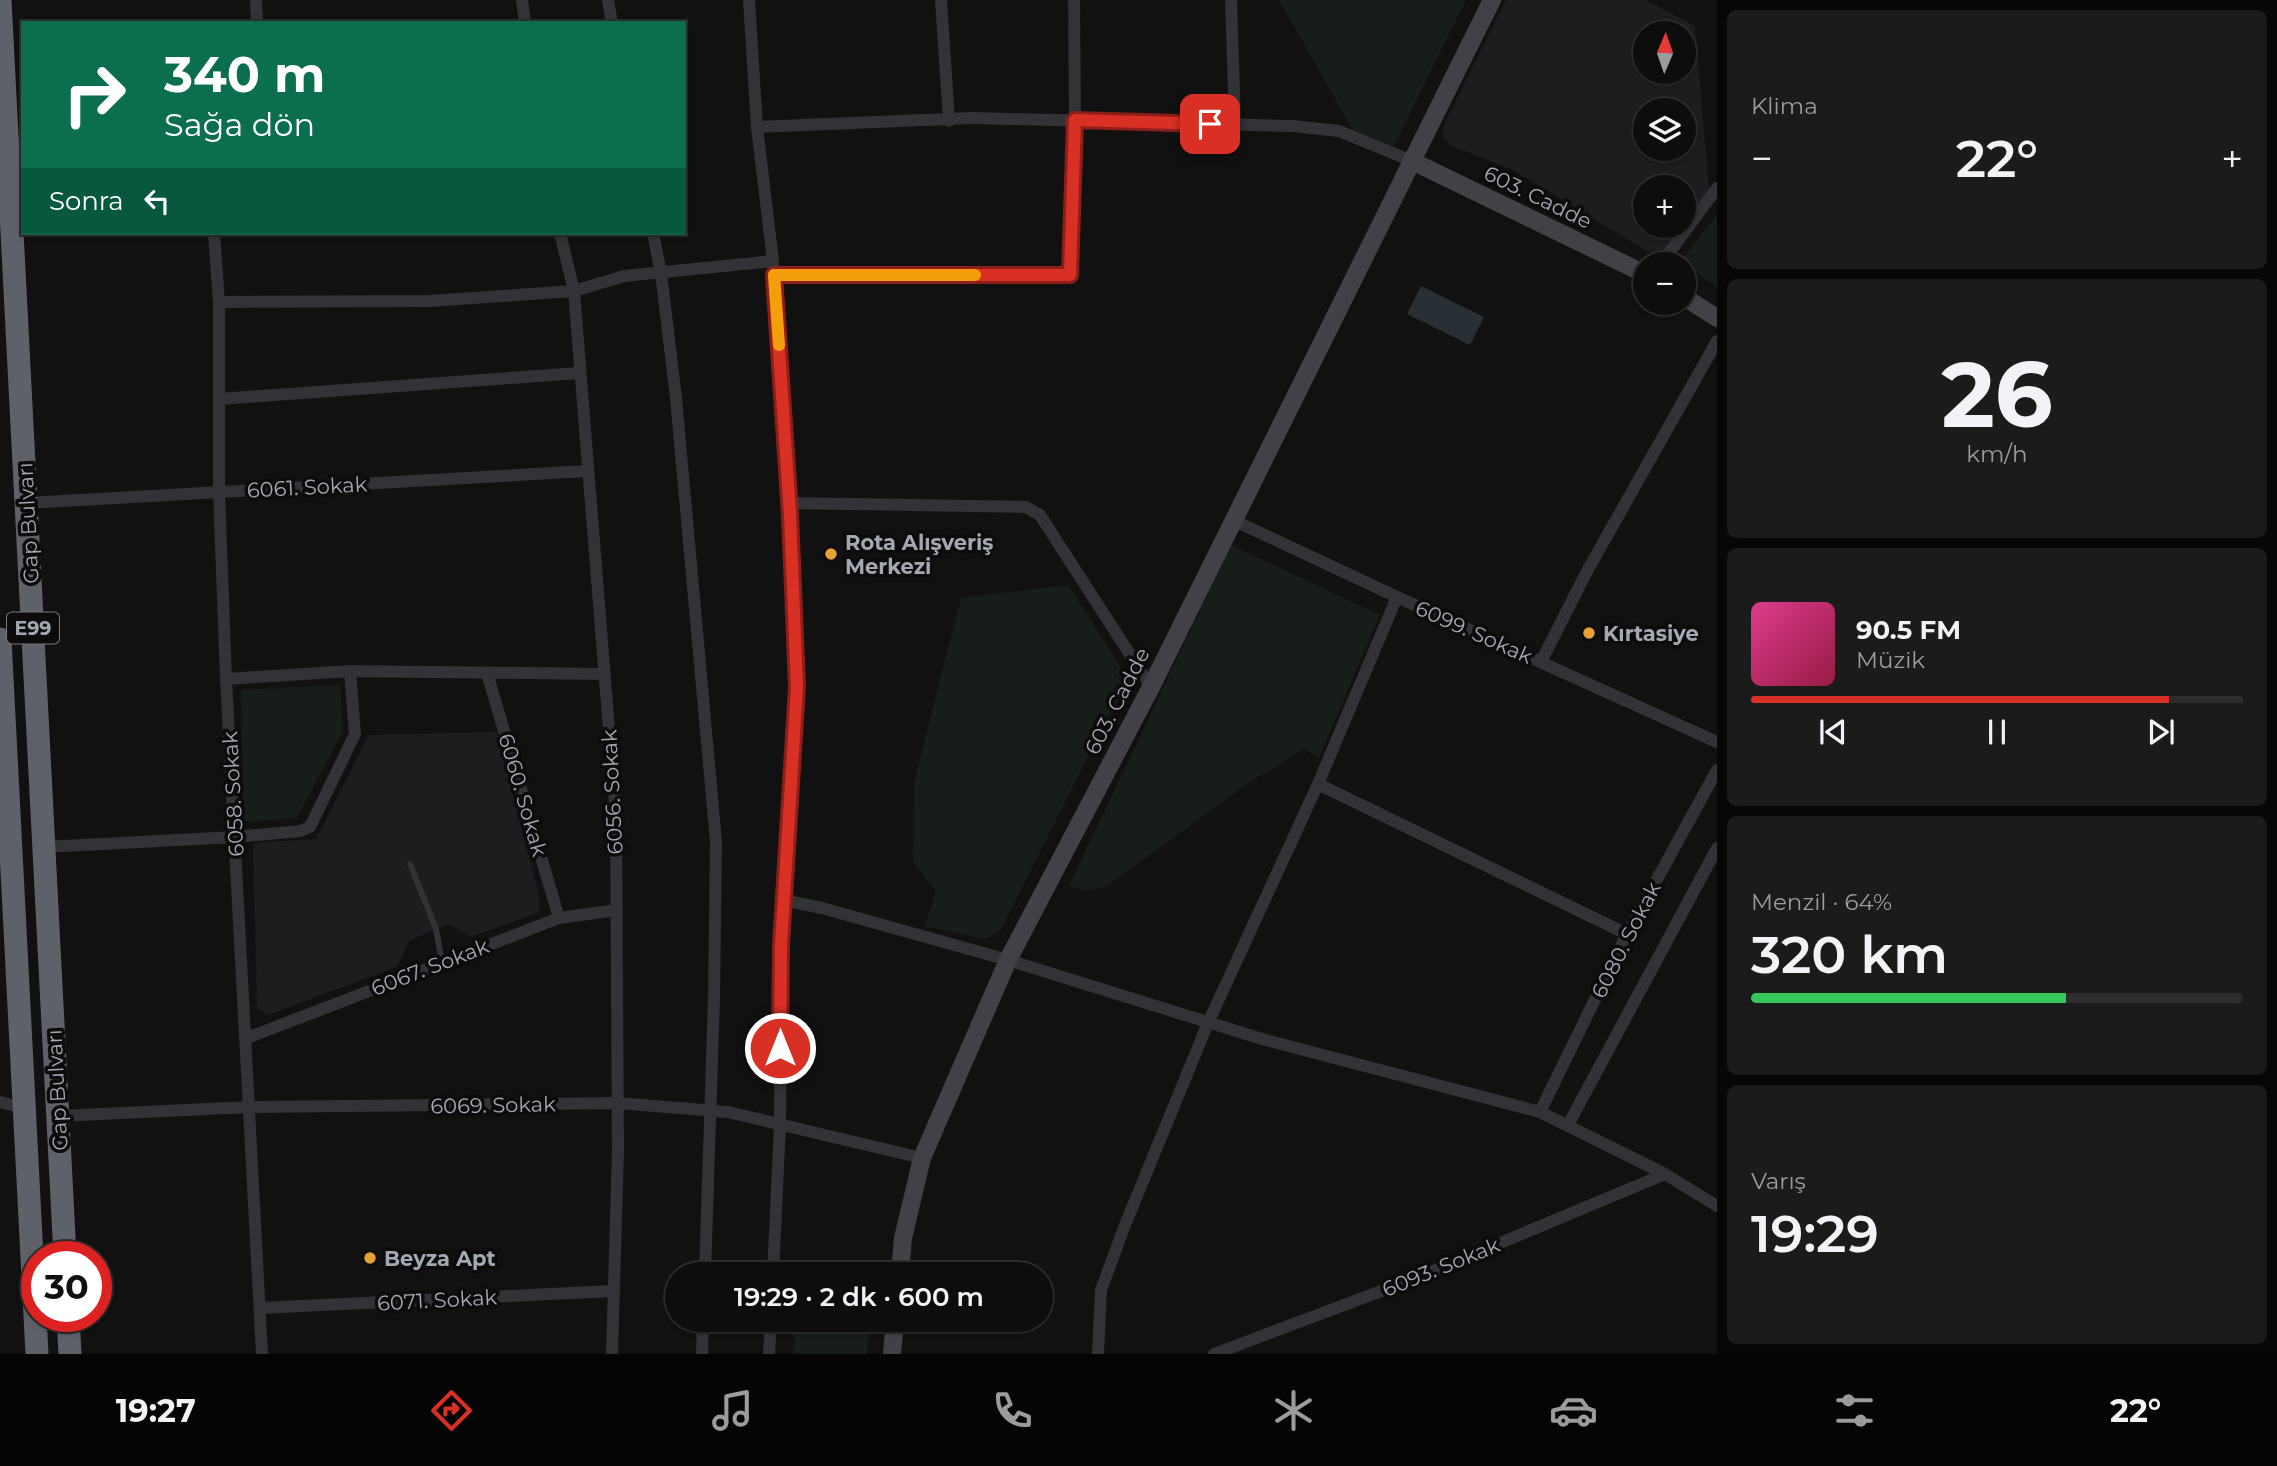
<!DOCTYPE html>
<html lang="tr">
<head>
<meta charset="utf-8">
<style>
  body { margin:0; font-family:Montserrat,sans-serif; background:#1b1b1c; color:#f1f3f6; height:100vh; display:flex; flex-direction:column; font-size:26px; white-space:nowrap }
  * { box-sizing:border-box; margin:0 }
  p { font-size:23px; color:#9a9c9e }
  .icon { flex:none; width:38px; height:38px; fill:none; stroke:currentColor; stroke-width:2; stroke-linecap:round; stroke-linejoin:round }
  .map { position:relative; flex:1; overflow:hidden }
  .sheet { display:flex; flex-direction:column; gap:10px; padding:10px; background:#070708; width:560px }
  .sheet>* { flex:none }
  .guide { position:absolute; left:21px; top:21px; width:665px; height:214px; border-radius:0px; box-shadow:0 2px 5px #0004,0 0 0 2px #2d2d2e; background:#0b6e4f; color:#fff; overflow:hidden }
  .needle { width:46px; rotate:2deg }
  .tools { position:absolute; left:1633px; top:21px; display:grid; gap:14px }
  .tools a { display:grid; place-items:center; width:63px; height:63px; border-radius:50%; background:#0d0d0e; box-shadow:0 2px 5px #0004,0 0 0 2px #2d2d2e; font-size:35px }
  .speed { position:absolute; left:21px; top:1241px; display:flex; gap:14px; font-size:35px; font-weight:700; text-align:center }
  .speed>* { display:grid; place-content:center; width:91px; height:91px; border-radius:50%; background:#0d0d0e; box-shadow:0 2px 5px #0004,0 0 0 2px #2d2d2e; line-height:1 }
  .speed .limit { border:10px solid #d22; background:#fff; color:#111 }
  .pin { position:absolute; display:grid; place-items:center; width:60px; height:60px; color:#fff; margin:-30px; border-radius:14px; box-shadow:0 4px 10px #0006 }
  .me { position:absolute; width:77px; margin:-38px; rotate:0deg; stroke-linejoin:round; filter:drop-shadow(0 0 5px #0008) }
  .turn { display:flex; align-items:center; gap:24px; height:147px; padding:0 28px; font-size:32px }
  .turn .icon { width:91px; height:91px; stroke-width:2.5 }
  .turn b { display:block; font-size:49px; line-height:60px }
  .then { display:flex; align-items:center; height:66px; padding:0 28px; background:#0003; gap:14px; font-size:26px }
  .big { font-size:52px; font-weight:600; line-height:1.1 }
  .sheet .widget { flex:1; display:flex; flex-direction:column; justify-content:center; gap:10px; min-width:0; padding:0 24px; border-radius:10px; background:#1b1b1c }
  .sheet .dial { align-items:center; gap:0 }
  .dial b { font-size:91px; line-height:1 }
  .song { display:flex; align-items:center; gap:21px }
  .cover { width:84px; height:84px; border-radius:10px; background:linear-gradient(135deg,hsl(330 70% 55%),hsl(340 70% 35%)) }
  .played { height:7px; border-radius:4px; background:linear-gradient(90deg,#d93025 85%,#2d2d2e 85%) }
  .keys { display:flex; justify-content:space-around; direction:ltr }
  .heat { display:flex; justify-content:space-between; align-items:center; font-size:38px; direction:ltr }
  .charge { height:10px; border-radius:5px; background:linear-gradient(90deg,#34c759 64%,#2d2d2e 0) }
  .trip { position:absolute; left:665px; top:1262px; width:388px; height:70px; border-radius:35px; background:#0d0d0e; box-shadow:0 2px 5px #0004,0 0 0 2px #2d2d2e; font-weight:600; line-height:70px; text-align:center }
  .dock { display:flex; height:112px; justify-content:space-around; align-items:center; background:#050506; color:#9a9c9e }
  .dock .icon { width:49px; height:49px }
  .dock .current { color:#d93025 }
  .dock b { font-size:32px; color:#f1f3f6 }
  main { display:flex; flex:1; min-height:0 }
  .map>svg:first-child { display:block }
  .built { fill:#1d1d1f; fill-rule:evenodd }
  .green { fill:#171d18 }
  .water { fill:#283035 }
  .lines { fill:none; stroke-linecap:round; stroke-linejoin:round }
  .lane { stroke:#323337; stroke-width:6 }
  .street { stroke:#323337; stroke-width:12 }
  .secondary { stroke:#404247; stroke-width:18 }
  .highway { stroke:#5e6168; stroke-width:23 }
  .route-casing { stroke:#8d1f18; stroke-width:18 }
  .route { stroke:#d93025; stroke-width:12 }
  .slow { stroke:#f59e0b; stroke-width:12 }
  .poi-dot { fill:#e6a035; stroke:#0c0c0d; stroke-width:2.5 }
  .labels { text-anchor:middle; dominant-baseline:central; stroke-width:7; stroke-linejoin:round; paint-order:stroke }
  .shield { fill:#0c0c0d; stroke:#767980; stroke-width:2 }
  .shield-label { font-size:19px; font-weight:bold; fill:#a3a8b2 }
  .street-label { font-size:21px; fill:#a3a8b2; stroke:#0c0c0d }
  .poi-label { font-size:21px; font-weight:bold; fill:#a3a8b2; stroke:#0c0c0d; text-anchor:start }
</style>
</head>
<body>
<main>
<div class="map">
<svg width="1717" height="1354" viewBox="0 0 1717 1354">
  <rect width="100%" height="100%" fill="#111112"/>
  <g class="built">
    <path d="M1506,0H1646L1695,26L1709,189L1684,225V187H1645V226H1683L1660,259L1511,169L1452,146L1443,137V126ZM1645,33H1684V72H1645ZM1645,110H1684V149H1645Z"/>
    <polygon points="497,732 540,900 539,912 471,937 448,924 409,941 398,966 268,1015 257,1008 253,843 316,839 369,735"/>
  </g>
  <g class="green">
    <polygon points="1279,0 1466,0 1393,148 1354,132"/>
    <polygon points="1717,214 1717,287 1681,261"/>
    <polygon points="1231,545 1380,615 1319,758 1304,749 1247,784 1106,887 1085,891 1069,886"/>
    <polygon points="1068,585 1128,678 1000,931 985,939 925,926 936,892 913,862 914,782 961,598"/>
    <polygon points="340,685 343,731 297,818 243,822 241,690"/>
    <polygon points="796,1320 870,1320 867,1354 793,1354"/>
  </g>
  <polygon class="water" points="1421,286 1484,317 1470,345 1407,314"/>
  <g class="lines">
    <polyline class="lane" points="410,864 436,929 442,962"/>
    <g class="street">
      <polyline points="256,0 257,23"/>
      <polyline points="522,0 525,23"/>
      <polyline points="608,0 612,23"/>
      <polyline points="749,0 757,127 773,261 790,514 797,687 781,945 780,1125 773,1274"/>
      <polyline points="941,0 949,121"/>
      <polyline points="1231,0 1235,124"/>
      <polyline points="757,127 972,118 1293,126 1339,131 1412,161"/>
      <polyline points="214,233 219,302 219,492 226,679 262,1354"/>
      <polyline points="560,233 574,291 616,817 618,1151 612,1354"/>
      <polyline points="653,233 661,273 676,398 716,842 714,998 705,1274"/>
      <polyline points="1661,264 1717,188"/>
      <polyline points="774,275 1070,275 1075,120 1074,0"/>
      <polyline points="219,302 429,301 574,291 624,276 773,261"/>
      <polyline points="219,399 579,373"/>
      <polyline points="27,503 588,471"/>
      <polyline points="789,503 1026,507 1040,515 1151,687"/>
      <polyline points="1233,520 1397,597 1717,742"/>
      <polyline points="1541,662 1586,573 1717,341"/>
      <polyline points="487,673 559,918"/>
      <polyline points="226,679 350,671 605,674"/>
      <polyline points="1318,784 1627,934"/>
      <polyline points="44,847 235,837 300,831 310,827 355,734 350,671"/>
      <polyline points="783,900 822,908 1008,960 1262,1039 1540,1112 1665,1174 1717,1206"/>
      <polyline points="247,1038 559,918 617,910"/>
      <polyline points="0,1102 24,1108"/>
      <polyline points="1540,1112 1627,934 1717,770"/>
      <polyline points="58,1116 250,1107 618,1103 728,1112 922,1158"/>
      <polyline points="1568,1125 1717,848"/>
      <polyline points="260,1308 614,1291"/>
      <polyline points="702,1354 703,1320"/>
      <polyline points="769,1354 771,1320"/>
      <polyline points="1098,1354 1101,1290 1125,1225 1208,1023 1318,784 1397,597"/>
      <polyline points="1214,1354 1424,1275 1665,1174"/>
    </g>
    <g class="secondary">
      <polyline points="1412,161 1645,274"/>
      <polyline points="1684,297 1717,318"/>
      <polyline points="900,1274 903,1238 922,1158 1008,960 1151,687 1492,0"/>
      <polyline points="892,1354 895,1320"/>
    </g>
    <g class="highway">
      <polyline points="0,0 65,1256"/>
      <polyline points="0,639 37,1354"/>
      <polyline points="68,1316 70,1354"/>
    </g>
  </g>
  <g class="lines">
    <defs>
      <polyline id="route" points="780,1048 781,945 797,687 790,514 774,275 1070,275 1075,120 1210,124"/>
    </defs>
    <use href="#route" class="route-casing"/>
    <use href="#route" class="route"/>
    <polyline class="slow" points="779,345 774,275 975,275"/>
  </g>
  <g class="poi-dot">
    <circle cx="831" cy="554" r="7"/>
    <circle cx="1589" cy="633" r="7"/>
    <circle cx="370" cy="1258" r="7"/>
  </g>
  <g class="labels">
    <rect class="shield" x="7" y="612.5" width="52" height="31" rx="5"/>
    <g class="shield-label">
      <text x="33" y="628">E99</text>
    </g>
    <g class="street-label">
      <text transform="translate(1538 197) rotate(26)">603. Cadde</text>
      <text transform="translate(307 487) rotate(-3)">6061. Sokak</text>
      <text transform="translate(28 523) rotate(-93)">Gap Bulvarı</text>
      <text transform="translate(1474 632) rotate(24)">6099. Sokak</text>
      <text transform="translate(1117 701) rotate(-63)">603. Cadde</text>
      <text transform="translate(612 792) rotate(-93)">6056. Sokak</text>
      <text transform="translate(233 794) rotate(-93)">6058. Sokak</text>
      <text transform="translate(523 795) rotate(74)">6060. Sokak</text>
      <text transform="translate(1626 940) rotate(-63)">6080. Sokak</text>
      <text transform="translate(430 967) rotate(-21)">6067. Sokak</text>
      <text transform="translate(57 1090) rotate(-93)">Gap Bulvarı</text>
      <text transform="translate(493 1105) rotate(-1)">6069. Sokak</text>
      <text transform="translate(1441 1267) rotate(-22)">6093. Sokak</text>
      <text transform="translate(437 1300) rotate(-3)">6071. Sokak</text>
    </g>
    <g class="poi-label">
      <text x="845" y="542">Rota Alışveriş<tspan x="845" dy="24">Merkezi</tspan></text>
      <text x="1603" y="633">Kırtasiye</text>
      <text x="384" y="1258">Beyza Apt</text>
    </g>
  </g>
</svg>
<div class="tools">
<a><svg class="needle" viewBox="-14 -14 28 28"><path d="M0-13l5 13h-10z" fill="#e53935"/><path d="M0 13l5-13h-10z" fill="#9a9c9e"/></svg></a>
<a><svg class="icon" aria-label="layers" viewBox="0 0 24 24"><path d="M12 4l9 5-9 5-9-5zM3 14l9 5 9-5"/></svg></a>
<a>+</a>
<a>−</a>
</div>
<div class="speed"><div class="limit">30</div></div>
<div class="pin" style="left:1210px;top:124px;background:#d93025"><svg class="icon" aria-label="arrive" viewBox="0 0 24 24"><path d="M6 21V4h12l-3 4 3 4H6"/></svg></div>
<svg class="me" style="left:780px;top:1048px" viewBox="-20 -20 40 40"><circle r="17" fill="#d93025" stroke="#fff" stroke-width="3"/><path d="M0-11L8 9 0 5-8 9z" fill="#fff"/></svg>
<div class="trip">19:29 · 2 dk · 600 m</div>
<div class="guide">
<div class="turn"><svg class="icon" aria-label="right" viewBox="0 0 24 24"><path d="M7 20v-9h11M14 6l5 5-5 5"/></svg><div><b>340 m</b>Sağa dön</div></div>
<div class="then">Sonra<svg class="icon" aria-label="left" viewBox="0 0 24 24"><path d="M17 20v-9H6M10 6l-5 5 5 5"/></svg></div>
</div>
</div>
<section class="sheet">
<div class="widget"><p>Klima</p>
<div class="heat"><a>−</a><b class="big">22°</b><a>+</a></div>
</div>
<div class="widget dial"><b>26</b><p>km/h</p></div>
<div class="widget">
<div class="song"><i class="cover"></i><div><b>90.5 FM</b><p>Müzik</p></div></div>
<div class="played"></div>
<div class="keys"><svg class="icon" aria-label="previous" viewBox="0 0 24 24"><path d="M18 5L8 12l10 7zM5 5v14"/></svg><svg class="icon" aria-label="pause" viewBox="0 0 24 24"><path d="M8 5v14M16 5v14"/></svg><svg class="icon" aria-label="next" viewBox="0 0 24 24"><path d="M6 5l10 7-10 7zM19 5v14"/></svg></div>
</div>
<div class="widget"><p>Menzil · 64%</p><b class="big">320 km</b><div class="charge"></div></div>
<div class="widget"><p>Varış</p><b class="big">19:29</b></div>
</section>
</main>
<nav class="dock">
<b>19:27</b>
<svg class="icon current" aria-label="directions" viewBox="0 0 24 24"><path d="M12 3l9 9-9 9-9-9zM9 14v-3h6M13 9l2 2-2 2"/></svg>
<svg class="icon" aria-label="music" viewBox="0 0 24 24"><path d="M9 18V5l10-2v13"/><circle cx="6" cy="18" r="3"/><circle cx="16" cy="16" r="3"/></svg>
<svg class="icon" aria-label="phone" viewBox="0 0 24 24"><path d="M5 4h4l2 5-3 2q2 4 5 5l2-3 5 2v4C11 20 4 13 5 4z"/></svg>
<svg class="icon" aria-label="climate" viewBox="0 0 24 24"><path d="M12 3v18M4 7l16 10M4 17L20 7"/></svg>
<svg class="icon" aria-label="car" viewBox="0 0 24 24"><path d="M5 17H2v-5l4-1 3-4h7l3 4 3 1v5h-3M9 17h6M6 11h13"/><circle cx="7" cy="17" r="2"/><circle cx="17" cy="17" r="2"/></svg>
<svg class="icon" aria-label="filters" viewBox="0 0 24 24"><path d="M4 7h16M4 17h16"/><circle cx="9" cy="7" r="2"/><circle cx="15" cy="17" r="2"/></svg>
<b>22°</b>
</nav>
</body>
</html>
